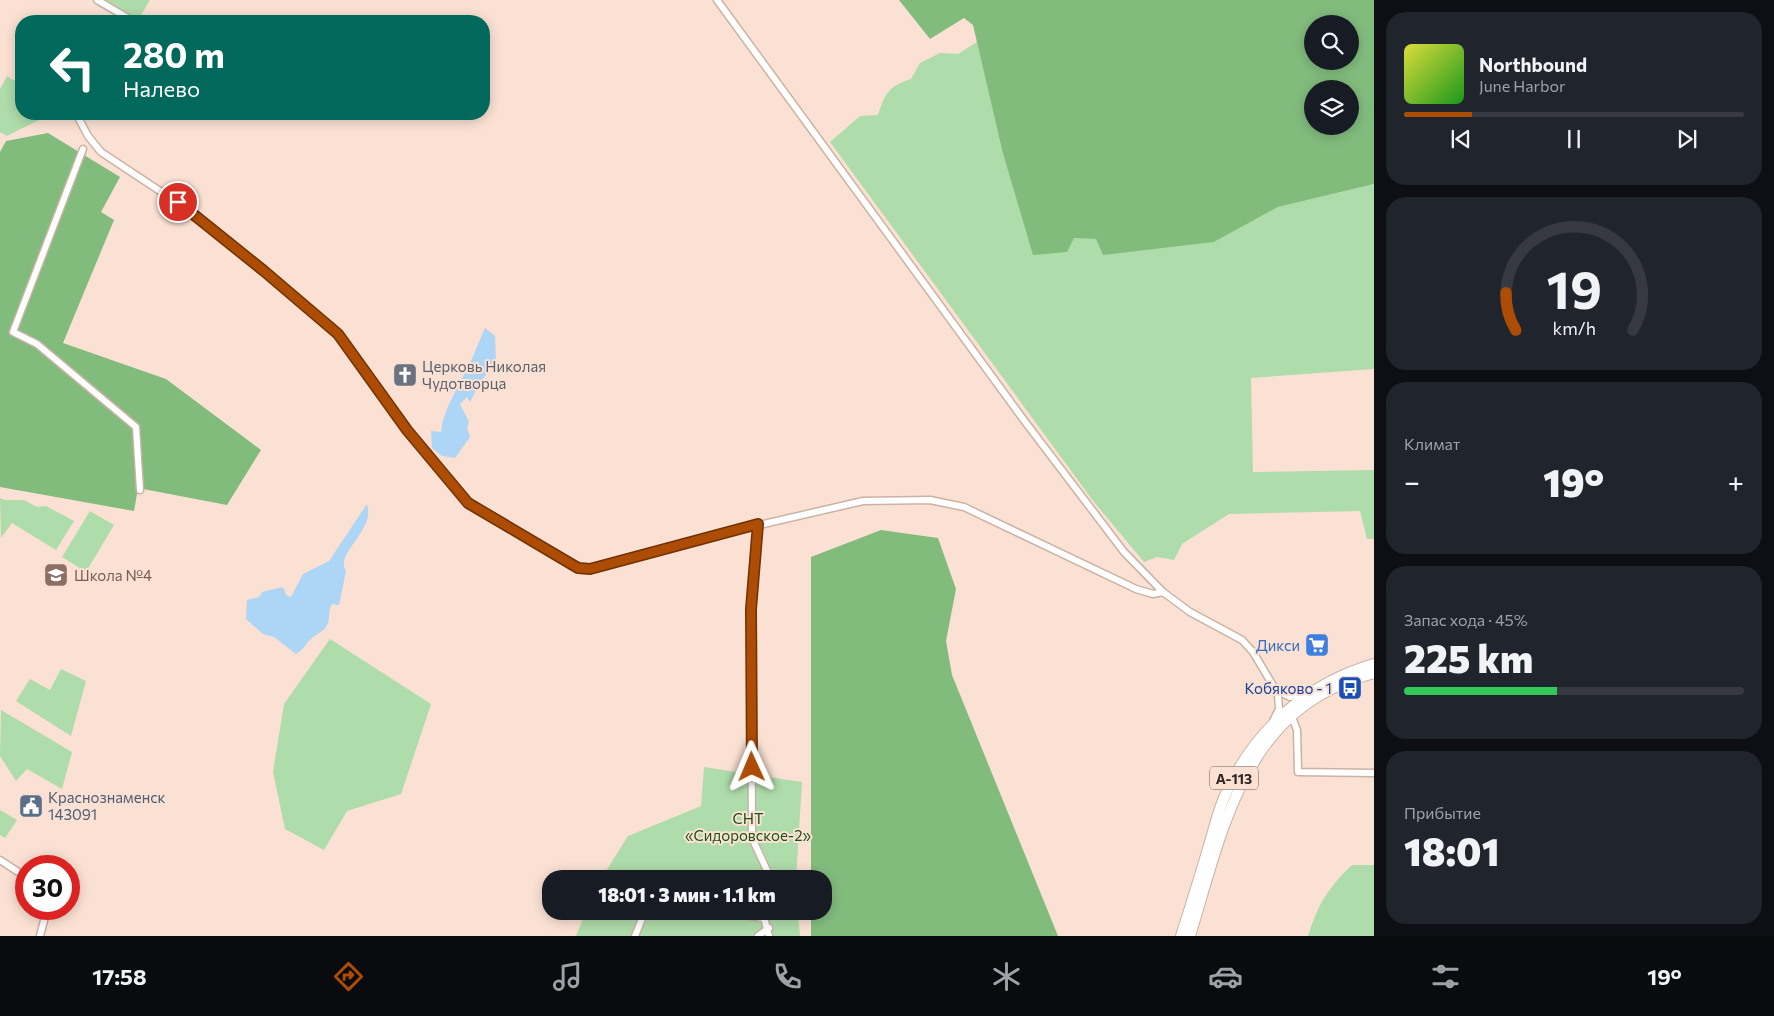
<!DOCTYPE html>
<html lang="ru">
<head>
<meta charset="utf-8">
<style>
  body { margin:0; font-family:Commissioner,sans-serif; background:#20242c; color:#f1f3f6; height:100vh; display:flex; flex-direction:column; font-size:19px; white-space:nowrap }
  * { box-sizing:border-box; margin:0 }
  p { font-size:16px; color:#9ea1a6 }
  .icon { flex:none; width:28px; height:28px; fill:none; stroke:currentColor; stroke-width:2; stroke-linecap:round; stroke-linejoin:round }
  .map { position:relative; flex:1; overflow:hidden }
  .side { display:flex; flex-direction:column; gap:12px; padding:12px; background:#0d0f14; width:400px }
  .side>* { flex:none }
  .top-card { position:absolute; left:15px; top:15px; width:475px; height:105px; border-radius:20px; box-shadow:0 2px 12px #0003; background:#00695c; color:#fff; overflow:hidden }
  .controls { position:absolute; left:1304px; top:15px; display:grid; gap:10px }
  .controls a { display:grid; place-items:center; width:55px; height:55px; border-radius:50%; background:#171b24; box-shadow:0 2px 12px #0003; font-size:25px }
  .speed { position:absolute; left:15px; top:855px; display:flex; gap:10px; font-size:25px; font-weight:700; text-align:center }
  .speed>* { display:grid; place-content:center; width:65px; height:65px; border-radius:50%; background:#171b24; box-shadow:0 2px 12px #0003; line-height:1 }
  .speed .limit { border:8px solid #d22; background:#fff; color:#111 }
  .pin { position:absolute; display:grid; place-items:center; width:42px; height:42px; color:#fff; margin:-21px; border:2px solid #fff; border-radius:50%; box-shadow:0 1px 5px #0007 }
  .me { position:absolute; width:55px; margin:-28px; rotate:359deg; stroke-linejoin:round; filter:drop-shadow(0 0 4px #0008) }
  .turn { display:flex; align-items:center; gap:18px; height:105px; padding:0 25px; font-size:22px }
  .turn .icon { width:65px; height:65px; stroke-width:2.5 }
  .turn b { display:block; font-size:35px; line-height:42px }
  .big { font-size:38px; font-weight:800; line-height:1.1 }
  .side .tile { flex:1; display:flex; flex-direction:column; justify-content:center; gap:8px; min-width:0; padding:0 18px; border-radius:20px; background:#20242c }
  .side .dial { align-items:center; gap:0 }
  .dial svg { height:130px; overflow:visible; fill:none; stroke:#363941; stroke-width:7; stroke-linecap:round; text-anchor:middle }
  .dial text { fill:#f1f3f6; stroke:none }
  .song { display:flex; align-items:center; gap:15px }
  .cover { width:60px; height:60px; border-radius:8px; background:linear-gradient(135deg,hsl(60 70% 55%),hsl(120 70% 35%)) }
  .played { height:5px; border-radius:2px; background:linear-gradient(90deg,#ad4c04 20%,#363941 20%) }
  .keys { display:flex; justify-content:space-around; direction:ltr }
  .heat { display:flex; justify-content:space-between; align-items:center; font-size:28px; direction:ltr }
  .charge { height:8px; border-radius:4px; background:linear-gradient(90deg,#34c759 45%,#363941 0) }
  .trip { position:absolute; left:542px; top:870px; width:290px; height:50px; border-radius:20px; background:#171b24; box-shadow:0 2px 12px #0003; font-weight:800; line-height:50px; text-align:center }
  .tabs { display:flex; height:80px; justify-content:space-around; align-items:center; background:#090b0e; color:#9ea1a6 }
  .tabs .icon { width:35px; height:35px }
  .tabs .selected { color:#ad4c04 }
  .tabs b { font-size:22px; color:#f1f3f6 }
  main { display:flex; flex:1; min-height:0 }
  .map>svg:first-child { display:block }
  .green { fill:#afdcab }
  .forest { fill:#82bc7d; fill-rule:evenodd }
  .water { fill:#acd5f6 }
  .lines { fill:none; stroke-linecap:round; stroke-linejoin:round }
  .minor-casing { stroke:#cab2a5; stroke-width:9 }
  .highway-casing { stroke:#cab2a5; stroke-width:12 }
  .minor { stroke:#fff; stroke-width:6 }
  .highway { stroke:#fff; stroke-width:10 }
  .route-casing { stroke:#703103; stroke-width:12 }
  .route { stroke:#ad4c04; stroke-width:9 }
  .labels { text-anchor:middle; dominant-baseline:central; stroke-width:4; stroke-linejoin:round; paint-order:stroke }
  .shield { fill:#fae1d3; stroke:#6d5f57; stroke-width:1 }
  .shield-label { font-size:14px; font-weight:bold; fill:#302722 }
  .worship-label { font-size:15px; fill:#5b616d; stroke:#fae1d3; text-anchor:start }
  .education-label { font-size:15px; fill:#785e54; stroke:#fae1d3; text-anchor:start }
  .shop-label { font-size:15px; fill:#366cbe; stroke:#fae1d3; text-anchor:end }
  .transit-label { font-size:15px; fill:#164399; stroke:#fae1d3; text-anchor:end }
  .service-label { font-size:15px; fill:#4e5e75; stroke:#fae1d3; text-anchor:start }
  .park-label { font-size:15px; fill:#185216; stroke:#fae1d3 }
</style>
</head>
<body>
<main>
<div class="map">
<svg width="1374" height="936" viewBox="0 0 1374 936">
  <rect width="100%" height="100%" fill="#fae1d3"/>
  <g class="green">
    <polygon points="104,0 150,0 138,20"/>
    <path d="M977,42L1002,150L1074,238L1214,242L1278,207L1374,184V369L1251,378L1253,472L1374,470V539H1367L1360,511L1229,514L1182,544L1174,560L1157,557L1144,562L1094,502L830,142L860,116L878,115C885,93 889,86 911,79L920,63L940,53L958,54Z"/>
    <polygon points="7,76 21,85 21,114 51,114 7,136 0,132 0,89"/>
    <polygon points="0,498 5,500 24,500 37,507 46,506 74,521 56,550 12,523 1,538"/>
    <polygon points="90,511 114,525 86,572 62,557"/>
    <polygon points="330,639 431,704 401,794 347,811 324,850 285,829 273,772 284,704"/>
    <polygon points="61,669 86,681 71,736 16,701 30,679 50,690"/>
    <polygon points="1,710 72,752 62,789 27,769 16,781 0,756"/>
    <polygon points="704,767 802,782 796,879 601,879 628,836 701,806"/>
    <polygon points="0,810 17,820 5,838 0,835"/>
    <path d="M1352,865H1374V936H1308C1318,904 1328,888 1352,865Z"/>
    <polygon points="586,911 798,911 800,936 576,936"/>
  </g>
  <g class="forest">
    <path d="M899,0H1374V184L1278,207L1214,242L1103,255L1096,239L1074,238L1067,252L1033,255L1002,150L973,25L964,18L930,39ZM1312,24H1350V61H1312ZM1312,89H1350V126H1312Z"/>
    <polygon points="48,133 120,177 101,212 114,220 63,343 166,379 261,450 227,505 138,488 134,511 0,487 0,152 6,141"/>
    <polygon points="881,530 938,538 956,589 946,641 952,675 1058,936 811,936 811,911 824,911 824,879 811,879 811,557"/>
  </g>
  <g class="water">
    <path d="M485,328L495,336L496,361L479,384L470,402L467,397L460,404L469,422L467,428L470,437L455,458L442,456L432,448L431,431L441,432C443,411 455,393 464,375C472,360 478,344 485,328Z"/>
    <path d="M367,504C376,531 334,553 346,571L339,605L332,604C328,610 330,617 328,623C324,633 316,633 310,640C305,645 304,649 296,654L274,637L263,634L246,619L247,600L259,597L262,592L283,587L286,595L291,597L303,574L329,561Z"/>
  </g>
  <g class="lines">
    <defs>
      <g id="minor">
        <polyline points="97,0 133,21"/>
        <polyline points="717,0 1023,419 1124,552 1163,592 1190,612 1242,640 1253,652 1278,694 1279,709 1273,721"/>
        <polyline points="79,119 88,136 101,152 178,203 264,271 338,334 407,430 468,503 578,568 590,569 759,525 863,501 930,500 964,507 1136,589 1153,594 1163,592"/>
        <polyline points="83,149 13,332 37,344 136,427 140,490"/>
        <polyline points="759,525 751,609 752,838 771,879"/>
        <polyline points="1276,690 1290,697 1305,695"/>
        <polyline points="1292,717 1297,730 1298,772 1374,773"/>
        <polyline points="0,860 26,877"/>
        <polyline points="714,911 764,918"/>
        <polyline points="766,911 764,918 769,936"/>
        <polyline points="40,936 47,909"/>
        <polyline points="635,936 645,911"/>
        <polyline points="758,936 769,928"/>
      </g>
      <g id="highway">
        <path d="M1181,936C1191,905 1201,873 1210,842C1215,825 1219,807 1227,791C1256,729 1308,683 1374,664"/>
        <path d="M1190,936C1224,825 1244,707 1374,673"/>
      </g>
    </defs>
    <use href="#minor" class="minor-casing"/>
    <use href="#highway" class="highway-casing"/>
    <use href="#minor" class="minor"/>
    <use href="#highway" class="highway"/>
  </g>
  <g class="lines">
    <defs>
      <polyline id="route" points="178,202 264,271 338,334 407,430 468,503 578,568 590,569 758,524 751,609 752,767"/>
    </defs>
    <use href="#route" class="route-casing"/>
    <use href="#route" class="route"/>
  </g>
  <defs>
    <symbol id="church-square" viewBox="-11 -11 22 22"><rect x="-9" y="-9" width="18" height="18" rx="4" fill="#6b7280" stroke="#fae1d3"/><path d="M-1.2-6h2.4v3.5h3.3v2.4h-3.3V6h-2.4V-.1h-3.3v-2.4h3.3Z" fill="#fff"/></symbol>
    <symbol id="school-square" viewBox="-11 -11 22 22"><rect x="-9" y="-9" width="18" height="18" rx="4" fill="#8d6e63" stroke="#fae1d3"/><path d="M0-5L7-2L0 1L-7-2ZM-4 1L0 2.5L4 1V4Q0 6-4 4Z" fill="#fff"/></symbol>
    <symbol id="supermarket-square" viewBox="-11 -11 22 22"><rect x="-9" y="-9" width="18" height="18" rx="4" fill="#3f7fe0" stroke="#fae1d3"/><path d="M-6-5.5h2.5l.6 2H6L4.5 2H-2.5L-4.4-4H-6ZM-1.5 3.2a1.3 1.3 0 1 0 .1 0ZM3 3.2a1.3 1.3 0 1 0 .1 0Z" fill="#fff"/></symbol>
    <symbol id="bus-square" viewBox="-11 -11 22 22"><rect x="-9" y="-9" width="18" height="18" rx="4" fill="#1a4fb4" stroke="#fae1d3"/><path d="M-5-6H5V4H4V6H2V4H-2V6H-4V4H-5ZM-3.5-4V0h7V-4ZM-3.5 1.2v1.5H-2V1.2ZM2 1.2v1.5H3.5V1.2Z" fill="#fff"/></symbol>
    <symbol id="civic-square" viewBox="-11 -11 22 22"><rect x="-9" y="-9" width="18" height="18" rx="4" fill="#5c6f8a" stroke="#fae1d3"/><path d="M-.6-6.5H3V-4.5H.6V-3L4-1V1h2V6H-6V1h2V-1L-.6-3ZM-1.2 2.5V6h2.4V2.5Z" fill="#fff"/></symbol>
  </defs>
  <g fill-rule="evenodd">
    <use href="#church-square" x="391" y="361" width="28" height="28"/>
    <use href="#school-square" x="42" y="561" width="28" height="28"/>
    <use href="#supermarket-square" x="1303" y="631" width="28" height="28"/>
    <use href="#bus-square" x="1336" y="674" width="28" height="28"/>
    <use href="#civic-square" x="17" y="792" width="28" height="28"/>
  </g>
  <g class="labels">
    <rect class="shield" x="1210" y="766.5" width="48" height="23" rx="4"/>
    <g class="shield-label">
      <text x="1234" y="778">А-113</text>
    </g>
    <g class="worship-label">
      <text x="422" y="366">Церковь Николая<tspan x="422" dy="17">Чудотворца</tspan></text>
    </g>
    <g class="education-label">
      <text x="74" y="575">Школа №4</text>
    </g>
    <g class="shop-label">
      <text x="1300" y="645">Дикси</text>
    </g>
    <g class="transit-label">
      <text x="1332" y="688">Кобяково - 1</text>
    </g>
    <g class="service-label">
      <text x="48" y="797">Краснознаменск<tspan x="48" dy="17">143091</tspan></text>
    </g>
    <g class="park-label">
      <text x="748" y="818">СНТ<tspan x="748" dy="17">«Сидоровское-2»</tspan></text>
    </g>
  </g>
</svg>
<div class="controls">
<a><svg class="icon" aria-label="search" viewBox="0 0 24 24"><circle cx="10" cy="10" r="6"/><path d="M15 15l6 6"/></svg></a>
<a><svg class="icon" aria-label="layers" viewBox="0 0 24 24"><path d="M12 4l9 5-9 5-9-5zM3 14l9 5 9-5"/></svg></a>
</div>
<div class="speed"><div class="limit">30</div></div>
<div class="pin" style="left:178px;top:202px;background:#d93025"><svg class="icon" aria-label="arrive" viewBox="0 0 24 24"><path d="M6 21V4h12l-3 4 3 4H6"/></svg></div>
<svg class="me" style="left:752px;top:767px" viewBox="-20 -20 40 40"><path d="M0-17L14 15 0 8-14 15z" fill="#ad4c04" stroke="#fff" stroke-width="4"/></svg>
<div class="trip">18:01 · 3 мин · 1.1 km</div>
<div class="top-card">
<div class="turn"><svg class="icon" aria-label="left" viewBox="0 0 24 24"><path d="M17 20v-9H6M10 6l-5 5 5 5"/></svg><div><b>280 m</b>Налево</div></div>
</div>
</div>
<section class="side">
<div class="tile">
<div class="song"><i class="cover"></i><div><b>Northbound</b><p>June Harbor</p></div></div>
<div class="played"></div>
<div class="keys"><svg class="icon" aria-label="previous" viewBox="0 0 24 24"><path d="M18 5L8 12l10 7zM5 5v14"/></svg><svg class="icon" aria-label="pause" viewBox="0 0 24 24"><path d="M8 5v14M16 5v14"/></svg><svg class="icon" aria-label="next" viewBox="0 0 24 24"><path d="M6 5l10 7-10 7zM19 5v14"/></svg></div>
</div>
<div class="tile dial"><svg viewBox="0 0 100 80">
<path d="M14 69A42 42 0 1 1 86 69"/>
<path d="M14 69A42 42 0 0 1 8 46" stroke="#ad4c04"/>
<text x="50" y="56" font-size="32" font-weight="700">19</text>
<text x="50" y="72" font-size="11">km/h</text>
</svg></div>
<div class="tile"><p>Климат</p>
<div class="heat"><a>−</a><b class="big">19°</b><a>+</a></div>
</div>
<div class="tile"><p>Запас хода · 45%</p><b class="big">225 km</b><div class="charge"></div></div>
<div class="tile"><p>Прибытие</p><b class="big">18:01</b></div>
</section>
</main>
<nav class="tabs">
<b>17:58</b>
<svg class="icon selected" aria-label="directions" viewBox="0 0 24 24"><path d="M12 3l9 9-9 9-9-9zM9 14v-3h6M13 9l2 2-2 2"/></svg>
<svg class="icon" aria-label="music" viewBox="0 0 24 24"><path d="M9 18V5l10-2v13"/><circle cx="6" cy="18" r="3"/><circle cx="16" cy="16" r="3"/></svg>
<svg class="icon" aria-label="phone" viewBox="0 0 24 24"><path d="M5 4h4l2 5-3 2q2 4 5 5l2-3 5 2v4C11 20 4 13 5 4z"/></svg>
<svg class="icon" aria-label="climate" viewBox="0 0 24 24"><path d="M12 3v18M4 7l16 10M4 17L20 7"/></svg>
<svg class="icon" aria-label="car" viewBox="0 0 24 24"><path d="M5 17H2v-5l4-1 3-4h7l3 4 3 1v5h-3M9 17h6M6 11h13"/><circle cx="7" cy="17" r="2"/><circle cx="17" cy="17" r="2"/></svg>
<svg class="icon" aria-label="filters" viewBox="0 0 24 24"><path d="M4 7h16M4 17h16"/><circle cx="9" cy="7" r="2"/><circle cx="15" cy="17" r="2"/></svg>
<b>19°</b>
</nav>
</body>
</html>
